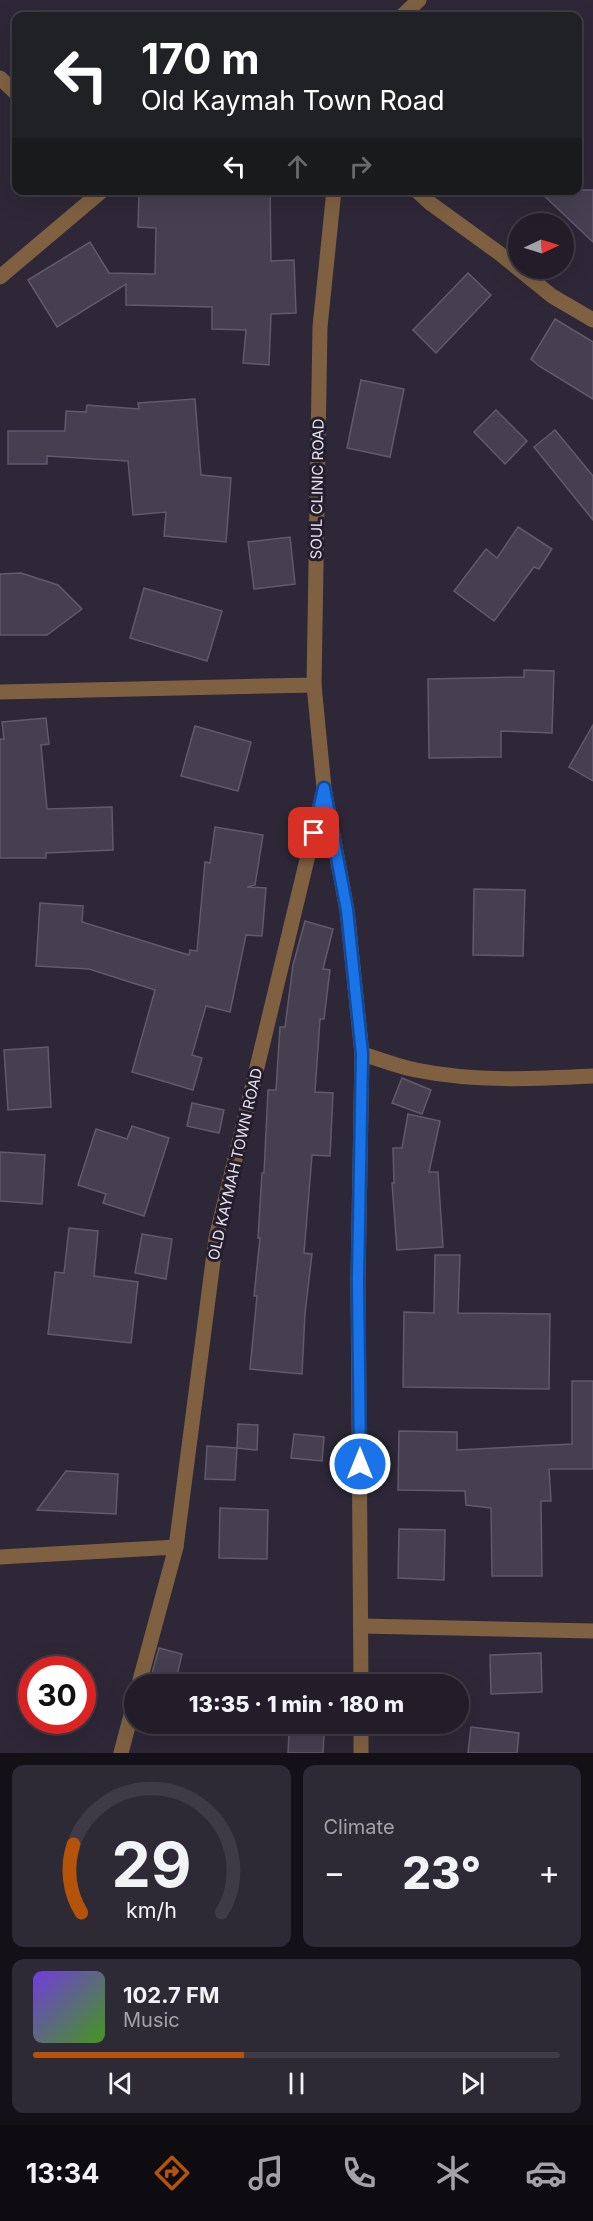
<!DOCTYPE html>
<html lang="en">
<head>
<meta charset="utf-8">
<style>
  body { margin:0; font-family:Inter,sans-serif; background:#2e2a35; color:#f1f3f6; height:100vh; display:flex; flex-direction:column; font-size:22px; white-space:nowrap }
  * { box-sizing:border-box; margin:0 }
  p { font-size:20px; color:#a2a2a8 }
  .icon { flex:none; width:33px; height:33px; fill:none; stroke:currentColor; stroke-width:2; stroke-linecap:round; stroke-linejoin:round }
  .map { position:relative; height:1753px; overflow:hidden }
  .sheet { display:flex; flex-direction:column; gap:12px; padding:12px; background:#131017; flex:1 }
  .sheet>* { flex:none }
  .hud { position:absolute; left:12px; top:12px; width:570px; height:183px; border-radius:12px; box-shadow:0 6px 24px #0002,0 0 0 2px #3f3b46; background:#202124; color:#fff; overflow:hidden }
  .needle { width:39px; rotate:86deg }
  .fabs { position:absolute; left:508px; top:213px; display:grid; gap:12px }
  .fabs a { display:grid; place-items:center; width:66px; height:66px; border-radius:50%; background:#221d29; box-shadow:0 6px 24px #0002,0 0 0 2px #3f3b46; font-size:30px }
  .speed { position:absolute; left:18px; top:1656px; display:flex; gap:12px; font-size:30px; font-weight:700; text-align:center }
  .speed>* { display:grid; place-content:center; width:78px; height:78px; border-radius:50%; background:#221d29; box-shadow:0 6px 24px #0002,0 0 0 2px #3f3b46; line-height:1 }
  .speed .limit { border:9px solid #d22; background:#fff; color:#111 }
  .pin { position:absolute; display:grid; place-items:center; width:51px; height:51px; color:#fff; margin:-26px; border-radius:12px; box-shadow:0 3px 9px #0006 }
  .me { position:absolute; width:66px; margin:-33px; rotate:0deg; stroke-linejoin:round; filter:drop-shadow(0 0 4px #0008) }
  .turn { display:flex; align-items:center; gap:21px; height:126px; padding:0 30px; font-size:27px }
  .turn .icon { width:78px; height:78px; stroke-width:2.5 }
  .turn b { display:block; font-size:42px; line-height:51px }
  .lanes { display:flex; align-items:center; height:57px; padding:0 30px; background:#0003; justify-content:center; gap:30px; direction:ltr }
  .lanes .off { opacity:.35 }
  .big { font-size:45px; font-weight:800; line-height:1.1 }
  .sheet .tile { flex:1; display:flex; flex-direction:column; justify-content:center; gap:9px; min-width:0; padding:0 21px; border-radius:12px; background:#2e2a35 }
  .sheet .dial { align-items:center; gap:0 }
  .dial svg { height:156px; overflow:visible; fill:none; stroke:#3f3b46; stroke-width:7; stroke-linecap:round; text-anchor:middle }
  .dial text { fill:#f1f3f6; stroke:none }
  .song { display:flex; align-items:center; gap:18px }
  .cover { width:72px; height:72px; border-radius:9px; background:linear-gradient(135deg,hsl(260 70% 55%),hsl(100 70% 35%)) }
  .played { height:6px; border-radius:3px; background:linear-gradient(90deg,#b45309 40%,#3f3b46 40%) }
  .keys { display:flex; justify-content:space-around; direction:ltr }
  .heat { display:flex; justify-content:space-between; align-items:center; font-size:33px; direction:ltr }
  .sheet .tiles { flex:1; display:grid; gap:12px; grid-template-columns:1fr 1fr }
  .tile:last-child { grid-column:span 2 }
  .trip { position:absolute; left:124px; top:1674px; width:345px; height:60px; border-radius:30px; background:#221d29; box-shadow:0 6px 24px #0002,0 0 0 2px #3f3b46; font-weight:800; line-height:60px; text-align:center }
  .tab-bar { display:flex; height:96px; justify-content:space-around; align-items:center; background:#0e0c10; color:#a2a2a8 }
  .tab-bar .icon { width:42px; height:42px }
  .tab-bar .active { color:#b45309 }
  .tab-bar b { font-size:27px; color:#f1f3f6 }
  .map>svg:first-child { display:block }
  .building { fill:#453f50; stroke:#605a6d; stroke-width:1.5 }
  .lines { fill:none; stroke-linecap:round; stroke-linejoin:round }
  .minor { stroke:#7f6142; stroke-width:15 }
  .route-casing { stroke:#114b97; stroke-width:15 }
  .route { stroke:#1a73e8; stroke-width:10 }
  .labels { text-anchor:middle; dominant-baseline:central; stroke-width:6; stroke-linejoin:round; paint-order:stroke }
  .street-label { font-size:15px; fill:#e4e1ec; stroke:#231d2d }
</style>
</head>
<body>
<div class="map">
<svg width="593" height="1753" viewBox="0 0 593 1753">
  <rect width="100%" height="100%" fill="#2d2737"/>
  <g class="building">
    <polygon points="139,190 270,190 271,261 294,260 296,313 271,314 269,365 243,363 246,330 212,329 212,307 126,305 126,284 57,327 28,280 90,242 109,273 155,274 156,228 138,227"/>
    <polygon points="538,190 593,190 593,242"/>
    <polygon points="468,273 491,295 436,353 413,330"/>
    <polygon points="555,319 593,342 593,399 539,366 531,359"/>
    <polygon points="361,380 404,389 390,457 347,448"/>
    <polygon points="195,399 201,475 231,478 226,542 164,536 166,512 133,515 128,461 47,456 47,464 8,464 8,431 65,431 66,411 86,412 87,405 139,409 138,403"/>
    <polygon points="496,410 527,441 505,464 474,432"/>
    <polygon points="555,430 593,476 593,520 534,447"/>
    <polygon points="518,527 552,549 539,569 534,567 494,621 454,591 486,549 497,558"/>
    <polygon points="290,537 295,584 254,589 248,542"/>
    <polygon points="21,573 58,585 82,609 47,635 0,635 0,574"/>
    <polygon points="144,588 222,611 207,661 130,638"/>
    <polygon points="524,670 554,671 552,733 501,731 501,757 429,758 428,679 524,677"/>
    <polygon points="46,718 49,744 41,745 47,809 112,807 113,850 46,853 46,858 0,858 0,739 4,739 2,722"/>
    <polygon points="593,725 593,781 569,767"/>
    <polygon points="195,726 251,742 238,791 181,776"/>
    <polygon points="215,827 263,835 255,885 247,887 266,888 262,936 246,935 230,1012 206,1006 192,1055 202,1058 193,1090 132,1072 155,990 89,969 36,966 40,903 83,906 82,922 189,955 190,950 197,951 205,862 210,863"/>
    <polygon points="474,889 525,890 523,956 473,955"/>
    <polygon points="305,921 333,929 323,969 330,970 324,1019 320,1019 315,1092 333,1093 330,1156 312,1155 304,1253 312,1254 305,1313 302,1374 250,1369 257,1296 254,1296 260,1238 258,1238 262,1173 264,1173 268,1090 276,1090 280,1027 285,1027 293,965"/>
    <polygon points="48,1047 51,1107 8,1110 4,1050"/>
    <polygon points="402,1078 431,1090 422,1114 392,1103"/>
    <polygon points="192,1103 224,1110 219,1133 187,1126"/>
    <polygon points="408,1114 440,1121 429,1172 438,1172 443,1247 397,1250 392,1183 394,1183 393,1148 402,1148"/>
    <polygon points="132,1126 169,1138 144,1216 103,1203 106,1194 78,1185 96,1129 127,1139"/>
    <polygon points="0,1152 45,1155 42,1204 0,1201"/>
    <polygon points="69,1228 98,1231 94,1276 138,1282 131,1343 48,1334 55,1272 64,1273"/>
    <polygon points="142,1234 172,1239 166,1279 135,1273"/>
    <polygon points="435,1255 460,1255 458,1313 550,1314 549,1389 403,1387 404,1312 434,1313"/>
    <polygon points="572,1381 593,1381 593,1469 549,1469 551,1501 541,1501 542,1576 492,1576 491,1508 466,1505 465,1491 398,1490 399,1431 457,1432 457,1450 572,1444"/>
    <polygon points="238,1424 258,1425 257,1450 237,1448"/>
    <polygon points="294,1434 324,1437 322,1461 291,1458"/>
    <polygon points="207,1446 237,1448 235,1480 205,1479"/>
    <polygon points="66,1471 118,1474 116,1514 37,1510"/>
    <polygon points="220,1508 268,1510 267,1559 219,1558"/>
    <polygon points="399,1529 445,1530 444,1580 398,1578"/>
    <polygon points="159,1648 182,1654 175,1684 149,1684"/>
    <polygon points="541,1653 542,1692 491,1694 490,1655"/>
    <polygon points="471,1727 519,1733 517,1753 468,1753"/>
    <polygon points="289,1732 324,1733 323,1753 288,1753"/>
  </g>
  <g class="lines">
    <g class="minor">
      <polyline points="402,16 419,0"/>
      <polyline points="0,78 16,93"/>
      <polyline points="334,190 320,327 314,685 324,788 347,910 362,1054 358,1279 361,1684"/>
      <polyline points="416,190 430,203 499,253 552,296 593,320"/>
      <polyline points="0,277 103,190"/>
      <polyline points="0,692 314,685"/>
      <path d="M362,1054C380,1059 398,1067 416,1070C474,1082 535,1079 593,1076"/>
      <polyline points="0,1557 176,1547"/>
      <polyline points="361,1626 593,1631"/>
      <polyline points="139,1684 176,1547 216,1238 323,793"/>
      <polyline points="121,1753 135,1700"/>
      <polyline points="361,1753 361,1724"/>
    </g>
  </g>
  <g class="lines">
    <defs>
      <polyline id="route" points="314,833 324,788 347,910 362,1054 358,1279 360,1464"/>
    </defs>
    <use href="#route" class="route-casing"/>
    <use href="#route" class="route"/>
  </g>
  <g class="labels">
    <g class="street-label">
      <text transform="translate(317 489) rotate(-89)">SOUL CLINIC ROAD</text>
      <text transform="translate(235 1164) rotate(-77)">OLD KAYMAH TOWN ROAD</text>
    </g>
  </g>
</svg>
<div class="fabs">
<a><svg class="needle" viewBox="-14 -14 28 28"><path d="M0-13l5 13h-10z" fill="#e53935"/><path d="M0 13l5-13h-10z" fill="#a2a2a8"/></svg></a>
</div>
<div class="speed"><div class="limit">30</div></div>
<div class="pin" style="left:314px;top:833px;background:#d93025"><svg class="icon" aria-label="arrive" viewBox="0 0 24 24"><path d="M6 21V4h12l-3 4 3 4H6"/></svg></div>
<svg class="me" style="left:360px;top:1464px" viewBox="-20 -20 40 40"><circle r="17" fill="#1a73e8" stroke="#fff" stroke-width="3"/><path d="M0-11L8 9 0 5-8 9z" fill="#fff"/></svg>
<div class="trip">13:35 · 1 min · 180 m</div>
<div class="hud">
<div class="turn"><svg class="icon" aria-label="left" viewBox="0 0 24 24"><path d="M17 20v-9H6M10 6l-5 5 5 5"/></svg><div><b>170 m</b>Old Kaymah Town Road</div></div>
<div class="lanes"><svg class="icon" aria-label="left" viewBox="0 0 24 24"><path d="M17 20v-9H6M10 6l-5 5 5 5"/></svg><svg class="icon off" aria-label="ahead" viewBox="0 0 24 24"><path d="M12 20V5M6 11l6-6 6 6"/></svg><svg class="icon off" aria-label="right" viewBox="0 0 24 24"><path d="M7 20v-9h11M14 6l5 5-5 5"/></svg></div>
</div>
</div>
<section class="sheet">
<div class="tiles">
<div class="tile dial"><svg viewBox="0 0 100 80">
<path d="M14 69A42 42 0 1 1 86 69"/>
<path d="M14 69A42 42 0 0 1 10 34" stroke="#b45309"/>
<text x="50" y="56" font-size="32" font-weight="700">29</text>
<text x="50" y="72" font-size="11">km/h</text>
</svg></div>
<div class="tile"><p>Climate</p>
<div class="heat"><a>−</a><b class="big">23°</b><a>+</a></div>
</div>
<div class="tile">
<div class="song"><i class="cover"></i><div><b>102.7 FM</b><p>Music</p></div></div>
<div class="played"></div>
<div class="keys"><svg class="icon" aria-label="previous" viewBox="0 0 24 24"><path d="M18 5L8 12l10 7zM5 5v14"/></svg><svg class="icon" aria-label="pause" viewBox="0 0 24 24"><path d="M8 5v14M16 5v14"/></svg><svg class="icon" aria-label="next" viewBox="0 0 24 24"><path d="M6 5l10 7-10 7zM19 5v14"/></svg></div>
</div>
</div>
</section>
<nav class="tab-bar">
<b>13:34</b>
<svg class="icon active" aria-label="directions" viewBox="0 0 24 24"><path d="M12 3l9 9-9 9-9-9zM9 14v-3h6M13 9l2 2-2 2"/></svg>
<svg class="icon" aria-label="music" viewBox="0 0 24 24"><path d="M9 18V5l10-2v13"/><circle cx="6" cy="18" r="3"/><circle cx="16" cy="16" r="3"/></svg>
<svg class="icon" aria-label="phone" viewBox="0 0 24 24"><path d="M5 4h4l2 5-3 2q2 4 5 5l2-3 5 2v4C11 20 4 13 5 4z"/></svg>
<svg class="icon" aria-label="climate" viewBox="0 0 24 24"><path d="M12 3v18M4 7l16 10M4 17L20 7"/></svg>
<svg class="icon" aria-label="car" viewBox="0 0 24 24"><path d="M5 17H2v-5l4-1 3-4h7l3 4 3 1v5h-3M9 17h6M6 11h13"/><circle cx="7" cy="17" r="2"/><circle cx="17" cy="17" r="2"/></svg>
</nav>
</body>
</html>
